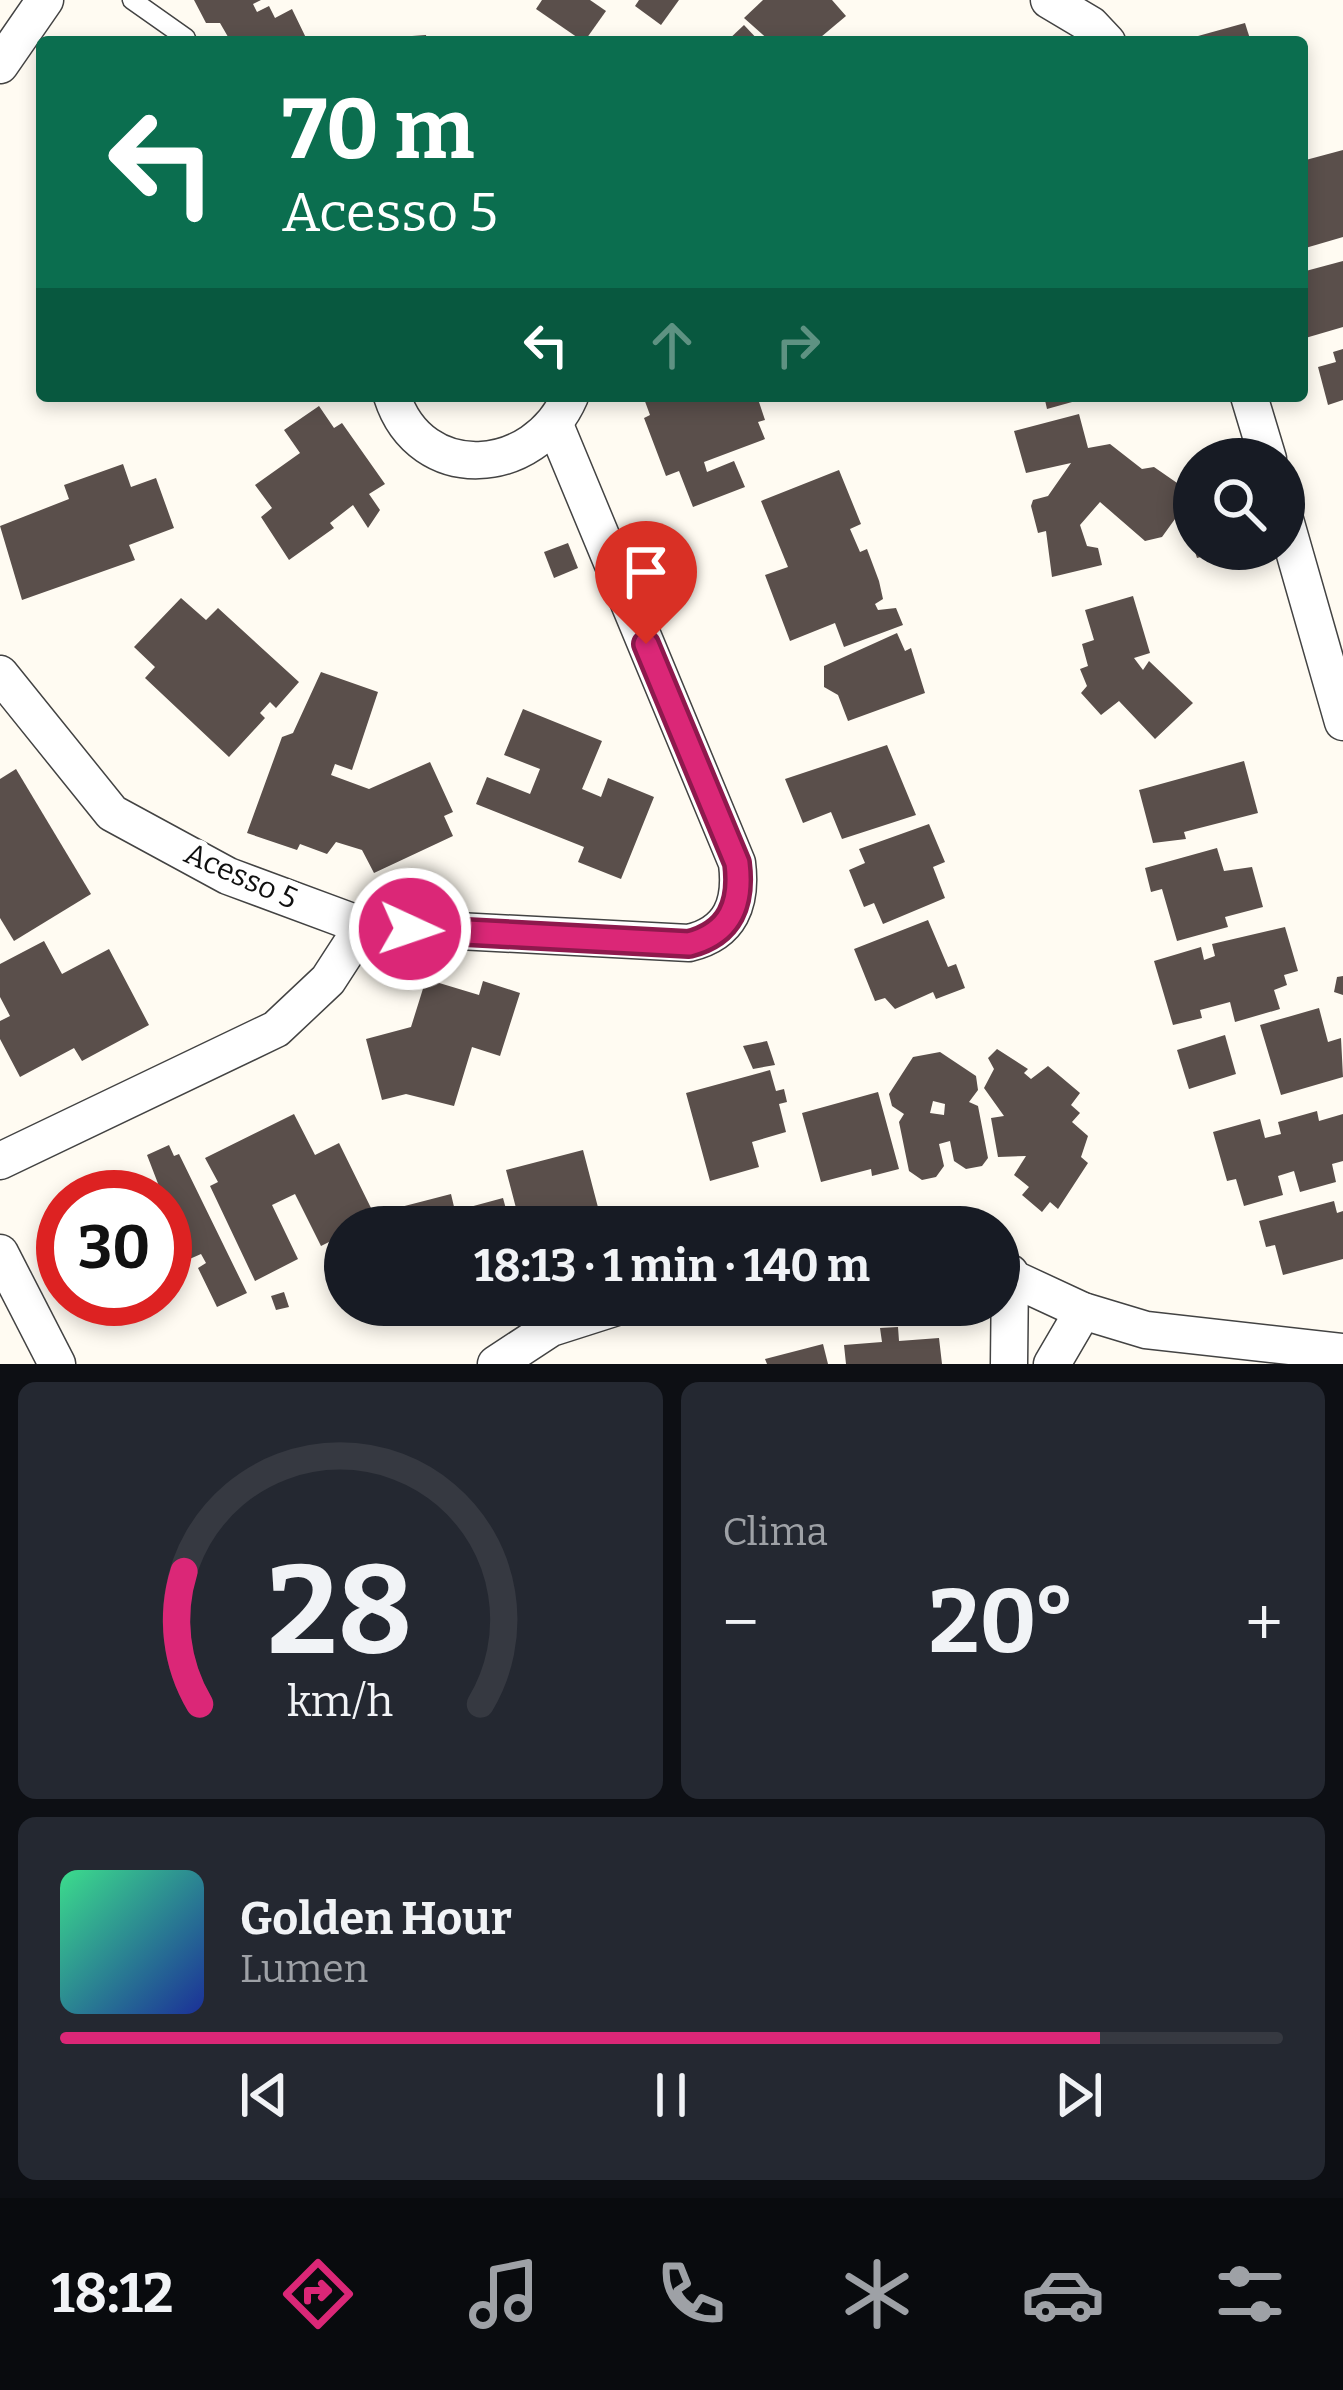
<!DOCTYPE html>
<html lang="pt">
<head>
<meta charset="utf-8">
<style>
  body { margin:0; font-family:Bitter,serif; background:#242831; color:#f1f3f6; height:100vh; display:flex; flex-direction:column; font-size:45px; white-space:nowrap }
  * { box-sizing:border-box; margin:0 }
  p { font-size:39px; color:#9ea1a6 }
  .icon { flex:none; width:66px; height:66px; fill:none; stroke:currentColor; stroke-width:2; stroke-linecap:round; stroke-linejoin:round }
  .map { position:relative; height:1364px; overflow:hidden }
  .side { display:flex; flex-direction:column; gap:18px; padding:18px; background:#0d0f14; flex:1 }
  .side>* { flex:none }
  .banner { position:absolute; left:36px; top:36px; width:1272px; height:366px; border-radius:12px; box-shadow:0 6px 18px #0003; background:#0b6e4f; color:#fff; overflow:hidden }
  .buttons { position:absolute; left:1173px; top:438px; display:grid; gap:24px }
  .buttons a { display:grid; place-items:center; width:132px; height:132px; border-radius:50%; background:#171b24; box-shadow:0 6px 18px #0003; font-size:60px }
  .speed { position:absolute; left:36px; top:1170px; display:flex; gap:24px; font-size:60px; font-weight:700; text-align:center }
  .speed>* { display:grid; place-content:center; width:156px; height:156px; border-radius:50%; background:#171b24; box-shadow:0 6px 18px #0003; line-height:1 }
  .speed .limit { border:18px solid #d22; background:#fff; color:#111 }
  .pin { position:absolute; display:grid; place-items:center; width:102px; height:102px; color:#fff; margin:-123px -51px; border-radius:50% 50% 50% 0; rotate:-45deg; box-shadow:0 0 12px #0007 }
  .pin .icon { rotate:45deg }
  .me { position:absolute; width:132px; margin:-66px; rotate:93deg; stroke-linejoin:round; filter:drop-shadow(0 0 9px #0008) }
  .turn { display:flex; align-items:center; gap:42px; height:252px; padding:0 48px; font-size:54px }
  .turn .icon { width:156px; height:156px; stroke-width:2.5 }
  .turn b { display:block; font-size:84px; line-height:102px }
  .lanes { display:flex; align-items:center; height:114px; padding:0 48px; background:#0003; justify-content:center; gap:60px; direction:ltr }
  .lanes .off { opacity:.35 }
  .big { font-size:90px; font-weight:700; line-height:1.1 }
  .side .card { flex:1; display:flex; flex-direction:column; justify-content:center; gap:18px; min-width:0; padding:0 42px; border-radius:18px; background:#242831 }
  .side .dial { align-items:center; gap:0 }
  .dial svg { height:312px; overflow:visible; fill:none; stroke:#363941; stroke-width:7; stroke-linecap:round; text-anchor:middle }
  .dial text { fill:#f1f3f6; stroke:none }
  .song { display:flex; align-items:center; gap:36px }
  .cover { width:144px; height:144px; border-radius:18px; background:linear-gradient(135deg,hsl(150 70% 55%),hsl(230 70% 35%)) }
  .played { height:12px; border-radius:6px; background:linear-gradient(90deg,#db2777 85%,#363941 85%) }
  .keys { display:flex; justify-content:space-around; direction:ltr }
  .heat { display:flex; justify-content:space-between; align-items:center; font-size:66px; direction:ltr }
  .side .tiles { flex:1; display:grid; gap:18px; grid-template-columns:1fr 1fr }
  .card:last-child { grid-column:span 2 }
  .trip { position:absolute; left:324px; top:1206px; width:696px; height:120px; border-radius:60px; background:#171b24; box-shadow:0 6px 18px #0003; font-weight:700; line-height:120px; text-align:center }
  .tabs { display:flex; height:192px; justify-content:space-around; align-items:center; background:#090b0e; color:#9ea1a6 }
  .tabs .icon { width:84px; height:84px }
  .tabs .current { color:#db2777 }
  .tabs b { font-size:54px; color:#f1f3f6 }
  .map>svg:first-child { display:block }
  .building { fill:#5a4f4b; fill-rule:evenodd }
  .lines { fill:none; stroke-linecap:round; stroke-linejoin:round }
  .service-casing { stroke:#434343; stroke-width:21 }
  .minor-casing { stroke:#434343; stroke-width:39 }
  .service { stroke:#fff; stroke-width:18 }
  .minor { stroke:#fff; stroke-width:36 }
  .route-casing { stroke:#8e194d; stroke-width:30 }
  .route { stroke:#db2777; stroke-width:21 }
  .labels { text-anchor:middle; dominant-baseline:central; stroke-width:12; stroke-linejoin:round; paint-order:stroke }
  .street-label { font-size:30px; fill:#101010; stroke:#fff }
</style>
</head>
<body>
<div class="map">
<svg width="1343" height="1364" viewBox="0 0 1343 1364">
  <rect width="100%" height="100%" fill="#fffbf2"/>
  <g class="building">
    <polygon points="194,0 261,0 253,4 257,12 269,6 275,18 292,9 308,42 231,42 220,23 206,23"/>
    <polygon points="542,0 590,0 606,11 584,42 536,9"/>
    <polygon points="639,0 679,0 661,25 635,6"/>
    <polygon points="763,0 832,0 846,16 815,42 771,42 744,18"/>
    <polygon points="1245,23 1251,42 1199,42 1198,36"/>
    <polygon points="744,25 760,42 726,42"/>
    <polygon points="426,35 427,42 398,42 398,37"/>
    <polygon points="1343,150 1343,237 1302,249 1302,161"/>
    <polygon points="1343,261 1343,327 1302,339 1302,272"/>
    <polygon points="1343,349 1343,400 1328,405 1318,367 1336,362 1333,352"/>
    <polygon points="643,396 757,396 765,420 758,422 765,439 704,462 707,472 734,461 745,487 693,507 679,471 666,476 644,418 650,415"/>
    <polygon points="1044,396 1089,396 1090,397 1047,409"/>
    <polygon points="319,406 334,428 342,423 385,484 369,494 380,510 368,528 353,505 330,523 334,528 289,560 261,517 272,508 255,485 300,453 284,430"/>
    <polygon points="1079,414 1088,448 1110,444 1142,469 1154,467 1193,494 1162,537 1145,541 1100,502 1080,525 1087,546 1098,548 1102,565 1052,577 1046,531 1038,533 1031,506 1033,500 1048,496 1071,463 1026,473 1014,431"/>
    <polygon points="123,464 131,487 156,478 174,528 129,545 135,560 22,600 0,526 69,499 64,485"/>
    <polygon points="839,470 861,524 850,529 860,552 867,549 879,581 883,599 875,604 878,610 896,608 903,625 844,647 835,623 790,641 765,575 788,567 761,501"/>
    <polygon points="568,543 578,568 554,578 544,552"/>
    <polygon points="1194,549 1216,549 1217,553 1197,558"/>
    <polygon points="1133,596 1150,653 1134,658 1143,670 1149,661 1193,703 1155,739 1119,701 1101,715 1081,693 1087,686 1080,669 1088,666 1082,644 1094,640 1085,610"/>
    <polygon points="181,598 206,620 218,608 299,682 276,708 270,702 260,713 265,718 229,757 145,678 155,667 134,647"/>
    <polygon points="897,633 905,651 911,648 925,693 848,721 838,695 824,687 824,666"/>
    <polygon points="321,672 378,692 352,770 335,764 331,775 369,789 430,762 453,812 444,816 453,836 374,873 362,850 336,842 327,854 300,844 297,850 247,833 282,737 293,733"/>
    <polygon points="523,709 602,741 582,789 601,797 608,778 654,797 621,879 578,862 584,847 476,804 487,777 530,794 540,769 504,755"/>
    <polygon points="887,745 916,815 842,839 831,812 803,823 785,779"/>
    <polygon points="1244,761 1258,813 1184,832 1186,839 1153,843 1139,790"/>
    <polygon points="16,769 91,894 14,941 0,918 0,779"/>
    <polygon points="929,824 945,862 933,867 945,898 883,924 874,903 864,907 849,870 865,863 859,849"/>
    <polygon points="1217,848 1224,871 1252,867 1263,907 1225,917 1228,927 1177,941 1162,889 1151,892 1145,868"/>
    <polygon points="928,920 948,967 956,964 965,988 936,999 933,992 895,1009 885,998 875,1001 854,949"/>
    <polygon points="1285,927 1298,971 1284,975 1287,985 1274,990 1280,1009 1235,1022 1230,1002 1200,1010 1202,1018 1173,1025 1154,961 1201,947 1204,960 1215,956 1212,944"/>
    <polygon points="44,941 62,974 109,949 149,1025 82,1061 74,1048 20,1077 0,1039 0,1021 10,1016 0,997 0,964"/>
    <polygon points="1343,976 1343,995 1334,992 1337,977"/>
    <polygon points="426,979 479,995 483,981 520,993 500,1056 472,1047 454,1106 406,1094 382,1100 366,1039 411,1027"/>
    <polygon points="1319,1008 1328,1042 1341,1038 1343,1077 1281,1095 1260,1025"/>
    <polygon points="1225,1035 1236,1074 1189,1089 1177,1050"/>
    <polygon points="767,1041 775,1065 753,1069 743,1046"/>
    <polygon points="997,1049 1028,1069 1024,1073 1031,1079 1048,1066 1080,1093 1071,1105 1080,1113 1072,1122 1088,1136 1081,1157 1088,1163 1058,1209 1050,1202 1042,1212 1022,1195 1029,1187 1014,1175 1026,1156 998,1157 991,1118 1004,1116 984,1088 994,1069 988,1058"/>
    <path d="M940,1052L976,1076L978,1090L969,1102L978,1106L988,1158L982,1166L966,1169L954,1161L950,1141L939,1144L944,1166L936,1177L922,1180L909,1171L899,1122L904,1114L892,1106L889,1094L913,1057ZM933,1101L945,1104L944,1115L930,1113Z"/>
    <polygon points="770,1070 776,1091 784,1089 787,1102 779,1104 786,1132 752,1142 759,1167 710,1181 686,1093"/>
    <polygon points="878,1092 899,1169 872,1176 871,1169 821,1182 802,1113"/>
    <polygon points="1317,1111 1319,1121 1343,1114 1343,1161 1332,1164 1336,1182 1300,1192 1294,1171 1278,1176 1283,1195 1244,1206 1236,1179 1227,1181 1213,1132 1260,1119 1265,1138 1281,1134 1278,1122"/>
    <polygon points="294,1114 315,1155 339,1143 371,1208 347,1220 350,1227 345,1227 345,1234 321,1246 295,1194 272,1205 298,1259 255,1281 210,1186 218,1182 205,1158"/>
    <polygon points="169,1145 174,1156 179,1154 247,1293 217,1307 198,1268 206,1263 201,1254 185,1261 175,1291 165,1287 167,1207 147,1155"/>
    <polygon points="583,1150 600,1215 593,1217 596,1227 521,1227 506,1170"/>
    <polygon points="451,1194 455,1211 503,1198 511,1227 397,1227 393,1209"/>
    <polygon points="1334,1201 1337,1213 1343,1211 1343,1259 1283,1275 1275,1245 1266,1247 1259,1221"/>
    <polygon points="284,1292 289,1307 276,1310 271,1296"/>
    <polygon points="898,1327 899,1341 939,1338 942,1364 846,1364 844,1345 882,1342 880,1328"/>
    <polygon points="823,1344 828,1364 767,1364 765,1359"/>
  </g>
  <g class="lines">
    <defs>
      <polyline id="service" points="132,0 186,38"/>
      <g id="minor">
        <polyline points="1049,0 1091,25 1107,42"/>
        <polyline points="0,65 45,0"/>
        <path d="M392,396C421,486 535,477 570,396"/>
        <polyline points="1249,396 1268,459"/>
        <polyline points="1284,516 1343,722"/>
        <path d="M0,674L112,813L228,876L363,926L689,943C731,933 742,903 737,863L555,425"/>
        <polyline points="0,1161 276,1029 328,980 363,926"/>
        <polyline points="0,1253 57,1364"/>
        <polyline points="999,1272 1083,1311 1146,1330 1343,1352"/>
        <polyline points="496,1364 551,1328 623,1305"/>
        <polyline points="1009,1364 1010,1273"/>
        <polyline points="1052,1364 1083,1311"/>
      </g>
    </defs>
    <use href="#service" class="service-casing"/>
    <use href="#minor" class="minor-casing"/>
    <use href="#service" class="service"/>
    <use href="#minor" class="minor"/>
  </g>
  <g class="lines">
    <defs>
      <path id="route" d="M410,929L689,944C731,933 742,903 737,863L646,644"/>
    </defs>
    <use href="#route" class="route-casing"/>
    <use href="#route" class="route"/>
  </g>
  <g class="labels">
    <g class="street-label">
      <text transform="translate(241 876) rotate(24)">Acesso 5</text>
    </g>
  </g>
</svg>
<div class="buttons">
<a><svg class="icon" aria-label="search" viewBox="0 0 24 24"><circle cx="10" cy="10" r="6"/><path d="M15 15l6 6"/></svg></a>
</div>
<div class="speed"><div class="limit">30</div></div>
<div class="pin" style="left:646px;top:644px;background:#d93025"><svg class="icon" aria-label="arrive" viewBox="0 0 24 24"><path d="M6 21V4h12l-3 4 3 4H6"/></svg></div>
<svg class="me" style="left:410px;top:929px" viewBox="-20 -20 40 40"><circle r="17" fill="#db2777" stroke="#fff" stroke-width="3"/><path d="M0-11L8 9 0 5-8 9z" fill="#fff"/></svg>
<div class="trip">18:13 · 1 min · 140 m</div>
<div class="banner">
<div class="turn"><svg class="icon" aria-label="left" viewBox="0 0 24 24"><path d="M17 20v-9H6M10 6l-5 5 5 5"/></svg><div><b>70 m</b>Acesso 5</div></div>
<div class="lanes"><svg class="icon" aria-label="left" viewBox="0 0 24 24"><path d="M17 20v-9H6M10 6l-5 5 5 5"/></svg><svg class="icon off" aria-label="ahead" viewBox="0 0 24 24"><path d="M12 20V5M6 11l6-6 6 6"/></svg><svg class="icon off" aria-label="right" viewBox="0 0 24 24"><path d="M7 20v-9h11M14 6l5 5-5 5"/></svg></div>
</div>
</div>
<section class="side">
<div class="tiles">
<div class="card dial"><svg viewBox="0 0 100 80">
<path d="M14 69A42 42 0 1 1 86 69"/>
<path d="M14 69A42 42 0 0 1 10 35" stroke="#db2777"/>
<text x="50" y="56" font-size="32" font-weight="700">28</text>
<text x="50" y="72" font-size="11">km/h</text>
</svg></div>
<div class="card"><p>Clima</p>
<div class="heat"><a>−</a><b class="big">20°</b><a>+</a></div>
</div>
<div class="card">
<div class="song"><i class="cover"></i><div><b>Golden Hour</b><p>Lumen</p></div></div>
<div class="played"></div>
<div class="keys"><svg class="icon" aria-label="previous" viewBox="0 0 24 24"><path d="M18 5L8 12l10 7zM5 5v14"/></svg><svg class="icon" aria-label="pause" viewBox="0 0 24 24"><path d="M8 5v14M16 5v14"/></svg><svg class="icon" aria-label="next" viewBox="0 0 24 24"><path d="M6 5l10 7-10 7zM19 5v14"/></svg></div>
</div>
</div>
</section>
<nav class="tabs">
<b>18:12</b>
<svg class="icon current" aria-label="directions" viewBox="0 0 24 24"><path d="M12 3l9 9-9 9-9-9zM9 14v-3h6M13 9l2 2-2 2"/></svg>
<svg class="icon" aria-label="music" viewBox="0 0 24 24"><path d="M9 18V5l10-2v13"/><circle cx="6" cy="18" r="3"/><circle cx="16" cy="16" r="3"/></svg>
<svg class="icon" aria-label="phone" viewBox="0 0 24 24"><path d="M5 4h4l2 5-3 2q2 4 5 5l2-3 5 2v4C11 20 4 13 5 4z"/></svg>
<svg class="icon" aria-label="climate" viewBox="0 0 24 24"><path d="M12 3v18M4 7l16 10M4 17L20 7"/></svg>
<svg class="icon" aria-label="car" viewBox="0 0 24 24"><path d="M5 17H2v-5l4-1 3-4h7l3 4 3 1v5h-3M9 17h6M6 11h13"/><circle cx="7" cy="17" r="2"/><circle cx="17" cy="17" r="2"/></svg>
<svg class="icon" aria-label="filters" viewBox="0 0 24 24"><path d="M4 7h16M4 17h16"/><circle cx="9" cy="7" r="2"/><circle cx="15" cy="17" r="2"/></svg>
</nav>
</body>
</html>
